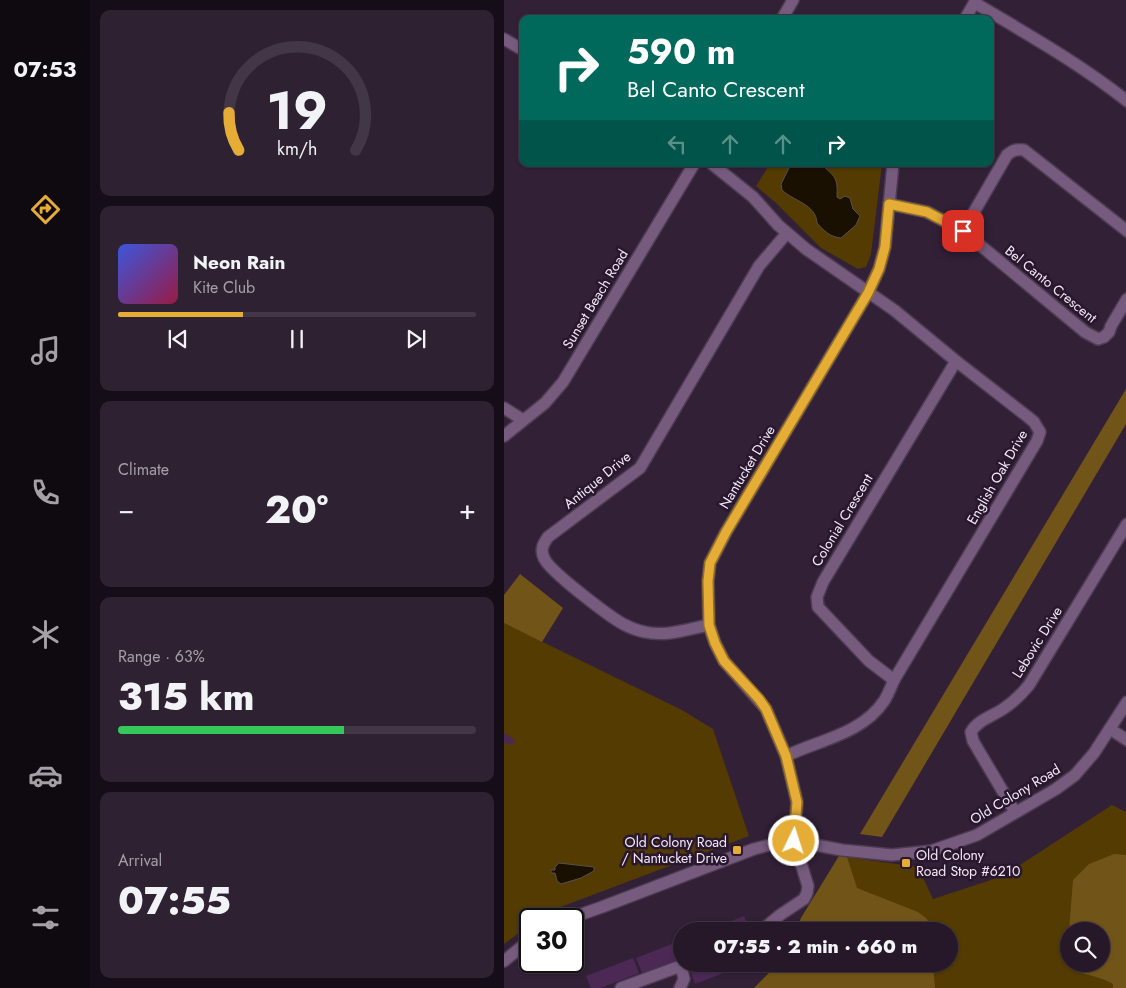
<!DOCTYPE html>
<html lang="en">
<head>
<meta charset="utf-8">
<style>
  body { margin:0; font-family:Jost,sans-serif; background:#2e2131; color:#f1f3f6; height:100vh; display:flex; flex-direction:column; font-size:19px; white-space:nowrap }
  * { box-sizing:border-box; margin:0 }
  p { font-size:16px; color:#a4a0a8 }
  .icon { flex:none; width:28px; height:28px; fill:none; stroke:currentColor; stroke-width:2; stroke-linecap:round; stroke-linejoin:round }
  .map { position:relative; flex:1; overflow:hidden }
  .side { display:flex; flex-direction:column; gap:10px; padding:10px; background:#150d17; width:414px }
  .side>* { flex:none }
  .top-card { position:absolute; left:15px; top:15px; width:475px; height:152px; border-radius:10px; box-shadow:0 1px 4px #0004,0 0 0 1px #423746; background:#00695c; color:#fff; overflow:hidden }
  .tools { position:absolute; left:556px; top:922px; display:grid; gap:10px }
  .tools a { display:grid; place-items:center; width:50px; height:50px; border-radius:50%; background:#261829; box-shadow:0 1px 4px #0004,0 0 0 1px #423746; font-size:25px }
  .speed { position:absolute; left:15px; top:908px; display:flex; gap:10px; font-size:25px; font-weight:700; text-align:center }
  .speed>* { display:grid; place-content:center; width:65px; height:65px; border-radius:50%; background:#261829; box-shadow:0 1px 4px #0004,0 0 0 1px #423746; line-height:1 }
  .speed .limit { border:2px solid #111; border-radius:8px; background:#fff; color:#111 }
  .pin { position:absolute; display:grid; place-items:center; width:42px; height:42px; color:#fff; margin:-21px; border-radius:10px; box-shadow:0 2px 8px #0006 }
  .me { position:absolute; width:55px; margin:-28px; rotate:4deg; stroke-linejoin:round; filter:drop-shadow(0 0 4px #0008) }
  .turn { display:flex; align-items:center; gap:18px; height:105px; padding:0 25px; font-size:22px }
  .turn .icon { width:65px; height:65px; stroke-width:2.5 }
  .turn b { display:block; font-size:35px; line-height:42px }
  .lanes { display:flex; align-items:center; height:48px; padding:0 25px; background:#0003; justify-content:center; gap:25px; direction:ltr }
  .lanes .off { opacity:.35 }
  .big { font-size:38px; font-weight:800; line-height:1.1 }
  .side .card { flex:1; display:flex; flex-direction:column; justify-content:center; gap:8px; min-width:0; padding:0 18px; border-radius:10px; background:#2e2131 }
  .side .dial { align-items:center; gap:0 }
  .dial svg { height:130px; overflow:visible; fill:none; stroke:#423746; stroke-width:7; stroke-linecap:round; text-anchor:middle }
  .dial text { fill:#f1f3f6; stroke:none }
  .song { display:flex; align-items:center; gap:15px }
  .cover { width:60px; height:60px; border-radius:8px; background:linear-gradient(135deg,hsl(230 70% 55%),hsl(340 70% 35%)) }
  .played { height:5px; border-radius:2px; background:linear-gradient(90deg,#e5ad36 35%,#423746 35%) }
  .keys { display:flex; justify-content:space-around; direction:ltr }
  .heat { display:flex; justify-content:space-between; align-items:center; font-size:28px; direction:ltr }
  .charge { height:8px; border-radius:4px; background:linear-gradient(90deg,#34c759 63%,#423746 0) }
  .trip { position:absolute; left:169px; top:922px; width:285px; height:50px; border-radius:25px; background:#261829; box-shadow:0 1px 4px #0004,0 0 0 1px #423746; font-weight:800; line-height:50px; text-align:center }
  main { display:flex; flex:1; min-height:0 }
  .tab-bar { display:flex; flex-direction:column; width:90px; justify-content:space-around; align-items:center; background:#0f0a10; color:#a4a0a8 }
  .tab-bar .icon { width:35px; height:35px }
  .tab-bar .selected { color:#e5ad36 }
  .tab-bar b { font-size:22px; color:#f1f3f6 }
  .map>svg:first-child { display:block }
  .green { fill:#533b02; fill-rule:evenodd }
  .forest { fill:#715418 }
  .water { fill:#191001; stroke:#5b514b }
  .building { fill:#4c2955 }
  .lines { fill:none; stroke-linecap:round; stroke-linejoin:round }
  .minor-casing { stroke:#4d3c52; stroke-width:14 }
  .minor { stroke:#775b7f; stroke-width:11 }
  .route-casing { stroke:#957023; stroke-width:12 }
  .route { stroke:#e5ad36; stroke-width:9 }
  .poi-dot { fill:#e5ad36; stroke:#28172d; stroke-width:2 }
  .labels { text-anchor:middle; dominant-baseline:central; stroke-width:5; stroke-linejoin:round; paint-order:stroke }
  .street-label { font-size:14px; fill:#f4e8f7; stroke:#28172d }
  .poi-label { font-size:14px; fill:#f4e8f7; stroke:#28172d; text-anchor:end }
</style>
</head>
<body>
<main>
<nav class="tab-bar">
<b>07:53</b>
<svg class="icon selected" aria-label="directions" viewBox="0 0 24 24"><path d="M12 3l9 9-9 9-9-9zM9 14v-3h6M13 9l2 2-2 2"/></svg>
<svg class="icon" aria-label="music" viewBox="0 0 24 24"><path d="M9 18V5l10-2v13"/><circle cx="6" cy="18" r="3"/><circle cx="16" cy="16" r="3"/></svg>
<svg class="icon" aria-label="phone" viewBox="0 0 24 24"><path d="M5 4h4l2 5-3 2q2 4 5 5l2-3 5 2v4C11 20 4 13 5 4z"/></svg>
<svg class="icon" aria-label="climate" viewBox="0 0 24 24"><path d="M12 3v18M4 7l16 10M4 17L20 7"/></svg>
<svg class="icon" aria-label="car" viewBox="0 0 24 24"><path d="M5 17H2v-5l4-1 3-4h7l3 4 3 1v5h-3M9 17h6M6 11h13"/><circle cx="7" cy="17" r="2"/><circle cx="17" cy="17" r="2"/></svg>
<svg class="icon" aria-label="filters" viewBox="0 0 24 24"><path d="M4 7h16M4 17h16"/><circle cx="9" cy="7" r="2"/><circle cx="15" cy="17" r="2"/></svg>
</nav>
<section class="side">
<div class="card dial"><svg viewBox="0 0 100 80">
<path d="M14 69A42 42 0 1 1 86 69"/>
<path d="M14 69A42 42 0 0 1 8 46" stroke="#e5ad36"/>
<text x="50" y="56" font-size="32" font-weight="700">19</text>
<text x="50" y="72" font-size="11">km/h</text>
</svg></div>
<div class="card">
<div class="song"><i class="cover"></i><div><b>Neon Rain</b><p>Kite Club</p></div></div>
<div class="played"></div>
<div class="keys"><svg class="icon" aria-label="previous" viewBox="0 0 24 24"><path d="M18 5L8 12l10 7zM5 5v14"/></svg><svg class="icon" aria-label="pause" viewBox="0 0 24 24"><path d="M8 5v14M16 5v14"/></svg><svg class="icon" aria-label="next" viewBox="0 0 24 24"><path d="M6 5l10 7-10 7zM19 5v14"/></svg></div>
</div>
<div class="card"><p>Climate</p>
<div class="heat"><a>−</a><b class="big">20°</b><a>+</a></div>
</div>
<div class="card"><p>Range · 63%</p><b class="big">315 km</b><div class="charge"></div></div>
<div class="card"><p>Arrival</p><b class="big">07:55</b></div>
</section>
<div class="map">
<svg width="623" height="988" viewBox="0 0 623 988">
  <rect width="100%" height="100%" fill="#322037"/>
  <g class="green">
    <polygon points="266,164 378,164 367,254 362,267 354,269 317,248 272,203 252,186"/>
    <polygon points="0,623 178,710 209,729 245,836 46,911 34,919 26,919 26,925 0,944"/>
    <path d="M608,805L622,812V988H250L274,964H445V931H292L297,918L335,856L414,867L429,899L499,876ZM565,931H598V964H565Z"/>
  </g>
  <g class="forest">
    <polygon points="622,389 622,424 378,837 356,834"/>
    <polygon points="16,574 59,608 38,642 0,623 0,595"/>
    <path d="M610,854L622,855V988H609V984C598,977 585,976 572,971L570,964H598V931H565L569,880L585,864Z"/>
    <polygon points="335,856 343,857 353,888 414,912 423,919 428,931 292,931 297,918"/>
    <polygon points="274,964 429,964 431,988 250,988"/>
  </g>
  <g class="water">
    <path d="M287,164H317C331,177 334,177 333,197L336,199L341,196L346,198L349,209L356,216L352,225L337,238C326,237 320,231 313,223C312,204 289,201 278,190L277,184Z"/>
    <polygon points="55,863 90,867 90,871 77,878 57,884 53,881 51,873 47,873 47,870 51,870 51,867"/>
  </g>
  <g class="building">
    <polygon points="0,733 11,740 8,745 5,743 4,745 0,742"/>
    <polygon points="240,916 246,931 202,931"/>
    <polygon points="178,940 178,958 138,973 132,958"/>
    <polygon points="129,958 135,973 97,988 87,988 82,976"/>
    <polygon points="194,964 243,964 191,984 185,967"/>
  </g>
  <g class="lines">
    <defs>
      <g id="minor">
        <path d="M471,3C523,34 575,63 623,101"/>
        <polyline points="278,19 289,0"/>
        <polyline points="461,19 472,0"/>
        <polyline points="0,39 19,50"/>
        <path d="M208,164L249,197L274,225L302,249L390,310L452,361L524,417L530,422L536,432L533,441L390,680C387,687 384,695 380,701C358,734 315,740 282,756"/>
        <polyline points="385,204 423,212 459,231 581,332 594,339 600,337 605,332 607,326 623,299"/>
        <path d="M459,231L503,155C509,150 512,149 520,150L623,231"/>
        <polyline points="0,408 19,420"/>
        <polyline points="0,436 41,403 59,382 190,164"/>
        <path d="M205,625C184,629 162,637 141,632C134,631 125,627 119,624C105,616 45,571 40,558C36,550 39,544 44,537L136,468L255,266L283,233"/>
        <polyline points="390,680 365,661 314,607 313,597 319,582 452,361"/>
        <polyline points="606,729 623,740"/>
        <path d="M511,812L469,741L467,732C474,720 487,717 499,709C510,702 517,695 525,685L623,524"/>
        <polyline points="64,919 98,907 250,849 277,842 290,841 338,850 388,855 427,851 473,835 552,789 571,775 590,753 623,702"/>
        <polyline points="257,931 276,915 300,899 303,893 304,886 290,841 293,802 282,756 262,709 220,661 211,643 205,625 204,581 206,563 222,532 364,293 375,269 381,247 389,164"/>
        <polyline points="0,961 26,940"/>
        <polyline points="117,988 182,964"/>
        <polyline points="176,988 180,979 177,966"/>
      </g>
    </defs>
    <use href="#minor" class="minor-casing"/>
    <use href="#minor" class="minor"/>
  </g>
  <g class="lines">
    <defs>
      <polyline id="route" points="290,841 293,802 282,756 262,709 255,699 220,661 211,643 205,625 204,581 206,563 222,532 364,293 375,269 381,247 385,204 423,212 459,231"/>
    </defs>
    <use href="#route" class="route-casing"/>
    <use href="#route" class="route"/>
  </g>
  <g class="poi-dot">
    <rect x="228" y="845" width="10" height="10" rx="2.5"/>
    <rect x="397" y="858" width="10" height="10" rx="2.5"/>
  </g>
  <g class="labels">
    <g class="street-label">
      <text transform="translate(547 284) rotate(39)">Bel Canto Crescent</text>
      <text transform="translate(91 299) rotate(-59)">Sunset Beach Road</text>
      <text transform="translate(243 467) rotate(-59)">Nantucket Drive</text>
      <text transform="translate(493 477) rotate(-60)">English Oak Drive</text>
      <text transform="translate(93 480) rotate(-39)">Antique Drive</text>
      <text transform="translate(338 520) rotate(-59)">Colonial Crescent</text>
      <text transform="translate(533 642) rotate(-58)">Lebovic Drive</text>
      <text transform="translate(511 794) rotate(-31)">Old Colony Road</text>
    </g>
    <g class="poi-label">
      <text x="223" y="842">Old Colony Road<tspan x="223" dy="16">/ Nantucket Drive</tspan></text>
      <text x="412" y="855" text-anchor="start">Old Colony<tspan x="412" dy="16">Road Stop #6210</tspan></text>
    </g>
  </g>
</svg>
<div class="tools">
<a><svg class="icon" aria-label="search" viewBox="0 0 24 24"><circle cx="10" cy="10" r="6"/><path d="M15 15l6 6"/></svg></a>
</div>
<div class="speed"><div class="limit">30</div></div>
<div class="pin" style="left:459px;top:231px;background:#d93025"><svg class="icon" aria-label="arrive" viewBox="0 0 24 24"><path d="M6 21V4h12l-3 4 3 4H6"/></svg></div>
<svg class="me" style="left:290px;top:841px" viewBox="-20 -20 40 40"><circle r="17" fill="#e5ad36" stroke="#fff" stroke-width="3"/><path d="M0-11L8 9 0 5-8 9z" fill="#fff"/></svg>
<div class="trip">07:55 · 2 min · 660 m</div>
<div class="top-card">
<div class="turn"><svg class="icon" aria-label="right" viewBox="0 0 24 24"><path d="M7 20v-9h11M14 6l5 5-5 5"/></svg><div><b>590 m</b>Bel Canto Crescent</div></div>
<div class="lanes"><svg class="icon off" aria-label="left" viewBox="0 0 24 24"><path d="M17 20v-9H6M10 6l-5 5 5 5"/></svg><svg class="icon off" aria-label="ahead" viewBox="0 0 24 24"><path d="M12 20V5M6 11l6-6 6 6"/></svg><svg class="icon off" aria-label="ahead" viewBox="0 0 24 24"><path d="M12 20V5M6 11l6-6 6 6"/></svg><svg class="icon" aria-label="right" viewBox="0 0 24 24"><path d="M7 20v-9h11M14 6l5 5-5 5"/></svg></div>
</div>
</div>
</main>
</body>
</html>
